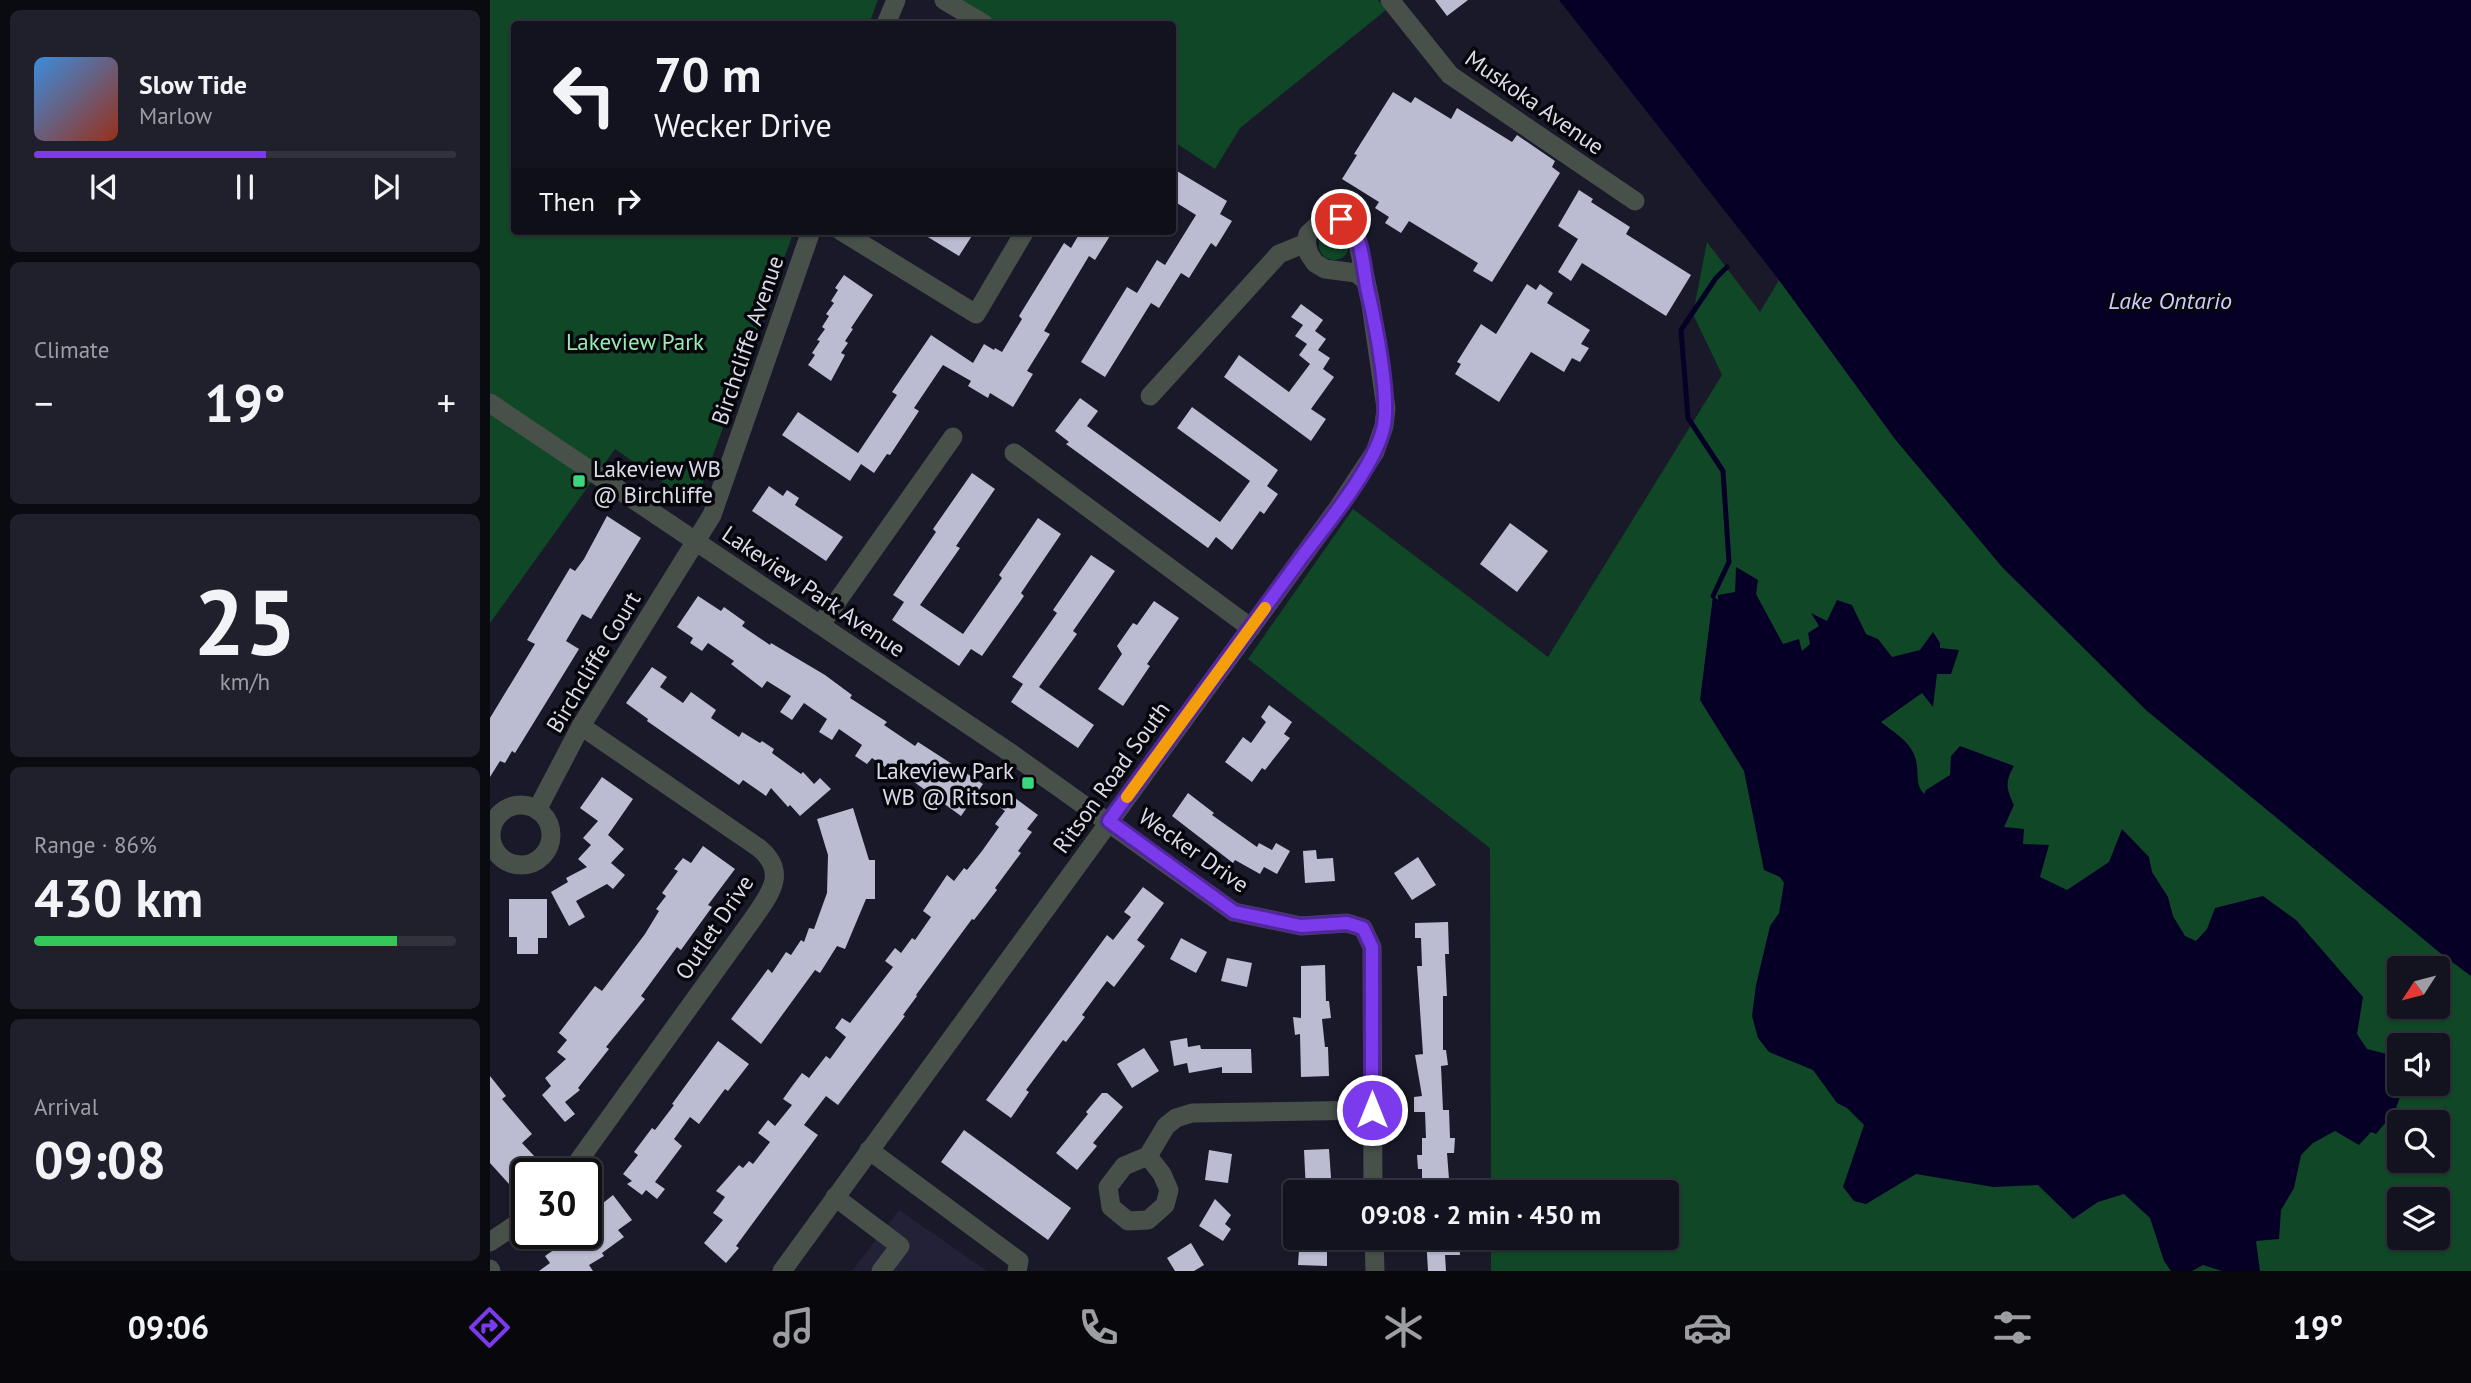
<!DOCTYPE html>
<html lang="en">
<head>
<meta charset="utf-8">
<style>
  body { margin:0; font-family:"PT Sans",sans-serif; background:#20202c; color:#f1f3f6; height:100vh; display:flex; flex-direction:column; font-size:26px; white-space:nowrap }
  * { box-sizing:border-box; margin:0 }
  p { font-size:23px; color:#9d9ea4 }
  .icon { flex:none; width:38px; height:38px; fill:none; stroke:currentColor; stroke-width:2; stroke-linecap:round; stroke-linejoin:round }
  .map { position:relative; flex:1; overflow:hidden }
  .details { display:flex; flex-direction:column; gap:10px; padding:10px; background:#0a0a11; width:490px }
  .details>* { flex:none }
  .guide { position:absolute; left:21px; top:21px; width:665px; height:214px; border-radius:7px; box-shadow:0 2px 5px #0004,0 0 0 2px #32323d; background:#13131f; color:#f1f3f6; overflow:hidden }
  .needle { width:46px; rotate:234deg }
  .buttons { position:absolute; left:1897px; top:956px; display:grid; gap:14px }
  .buttons a { display:grid; place-items:center; width:63px; height:63px; border-radius:7px; background:#13131f; box-shadow:0 2px 5px #0004,0 0 0 2px #32323d; font-size:35px }
  .speed { position:absolute; left:21px; top:1158px; display:flex; gap:14px; font-size:35px; font-weight:700; text-align:center }
  .speed>* { display:grid; place-content:center; width:91px; height:91px; border-radius:50%; background:#13131f; box-shadow:0 2px 5px #0004,0 0 0 2px #32323d; line-height:1 }
  .speed .limit { border:4px solid #111; border-radius:10px; background:#fff; color:#111 }
  .pin { position:absolute; display:grid; place-items:center; width:60px; height:60px; color:#fff; margin:-30px; border:4px solid #fff; border-radius:50%; box-shadow:0 2px 7px #0007 }
  .me { position:absolute; width:77px; margin:-38px; rotate:0deg; stroke-linejoin:round; filter:drop-shadow(0 0 5px #0008) }
  .turn { display:flex; align-items:center; gap:24px; height:147px; padding:0 28px; font-size:32px }
  .turn .icon { width:91px; height:91px; stroke-width:2.5 }
  .turn b { display:block; font-size:49px; line-height:60px }
  .then { display:flex; align-items:center; height:66px; padding:0 28px; background:#0003; gap:14px; font-size:26px }
  .big { font-size:52px; font-weight:600; line-height:1.1 }
  .details .tile { flex:1; display:flex; flex-direction:column; justify-content:center; gap:10px; min-width:0; padding:0 24px; border-radius:10px; background:#20202c }
  .details .dial { align-items:center; gap:0 }
  .dial b { font-size:91px; line-height:1 }
  .song { display:flex; align-items:center; gap:21px }
  .cover { width:84px; height:84px; border-radius:10px; background:linear-gradient(135deg,hsl(210 70% 55%),hsl(10 70% 35%)) }
  .played { height:7px; border-radius:4px; background:linear-gradient(90deg,#7c3aed 55%,#32323d 55%) }
  .keys { display:flex; justify-content:space-around; direction:ltr }
  .heat { display:flex; justify-content:space-between; align-items:center; font-size:38px; direction:ltr }
  .charge { height:10px; border-radius:5px; background:linear-gradient(90deg,#34c759 86%,#32323d 0) }
  .trip { position:absolute; left:793px; top:1180px; width:396px; height:70px; border-radius:7px; background:#13131f; box-shadow:0 2px 5px #0004,0 0 0 2px #32323d; font-weight:600; line-height:70px; text-align:center }
  .tab-bar { display:flex; height:112px; justify-content:space-around; align-items:center; background:#08080c; color:#9d9ea4 }
  .tab-bar .icon { width:49px; height:49px }
  .tab-bar .active { color:#7c3aed }
  .tab-bar b { font-size:32px; color:#f1f3f6 }
  main { display:flex; flex:1; min-height:0 }
  .map>svg:first-child { display:block }
  .built { fill:#222137 }
  .green { fill:#104827; fill-rule:evenodd }
  .water { fill:#070026 }
  .lines { fill:none; stroke-linecap:round; stroke-linejoin:round }
  .stream { stroke:#070026; stroke-width:5 }
  .building { fill:#bbbbd1 }
  .minor { stroke:#48504a; stroke-width:19 }
  .route-casing { stroke:#51269a; stroke-width:18 }
  .route { stroke:#7c3aed; stroke-width:12 }
  .slow { stroke:#f59e0b; stroke-width:12 }
  .poi-dot { fill:#3bd77e; stroke:#05050b; stroke-width:2.5 }
  .labels { text-anchor:middle; dominant-baseline:central; stroke-width:7; stroke-linejoin:round; paint-order:stroke }
  .street-label { font-size:23px; fill:#dcdce8; stroke:#05050b }
  .park-label { font-size:23px; fill:#97ebb1; stroke:#05050b }
  .poi-label { font-size:23px; fill:#dcdce8; stroke:#05050b; text-anchor:start }
  .water-label { font-size:24px; font-style:italic; fill:#ccccfe; stroke:#05050b }
</style>
</head>
<body>
<main>
<section class="details">
<div class="tile">
<div class="song"><i class="cover"></i><div><b>Slow Tide</b><p>Marlow</p></div></div>
<div class="played"></div>
<div class="keys"><svg class="icon" aria-label="previous" viewBox="0 0 24 24"><path d="M18 5L8 12l10 7zM5 5v14"/></svg><svg class="icon" aria-label="pause" viewBox="0 0 24 24"><path d="M8 5v14M16 5v14"/></svg><svg class="icon" aria-label="next" viewBox="0 0 24 24"><path d="M6 5l10 7-10 7zM19 5v14"/></svg></div>
</div>
<div class="tile"><p>Climate</p>
<div class="heat"><a>−</a><b class="big">19°</b><a>+</a></div>
</div>
<div class="tile dial"><b>25</b><p>km/h</p></div>
<div class="tile"><p>Range · 86%</p><b class="big">430 km</b><div class="charge"></div></div>
<div class="tile"><p>Arrival</p><b class="big">09:08</b></div>
</section>
<div class="map">
<svg width="1981" height="1271" viewBox="0 0 1981 1271">
  <rect width="100%" height="100%" fill="#191929"/>
  <polygon class="built" points="409,1210 497,1271 362,1271"/>
  <g class="green">
    <polygon points="0,0 388,0 379,24 24,24 24,231 304,231 205,505 125,449 0,623"/>
    <polygon points="469,0 888,0 896,10 750,128 725,169 683,141 682,24 506,24"/>
    <circle cx="844" cy="245" r="15"/>
    <path d="M1217,242L1270,312L1289,280L1405,439L1513,568L1949,952L1981,976V1271H1001V1237H1176V1192H1001L1000,848L758,659L863,509L1058,657L1232,375L1203,314ZM1909,968H1948V1006H1909ZM1909,1045H1948V1083H1909ZM1909,1122H1948V1160H1909ZM1909,1199H1948V1237H1909Z"/>
  </g>
  <g class="water">
    <polygon points="1069,0 1981,0 1981,976 1949,952 1657,711 1513,568 1405,439 1289,280"/>
    <path d="M1246,567L1268,580L1266,594L1293,644L1309,639L1312,651L1320,644L1318,633L1329,626L1321,613L1337,621L1347,600L1362,605L1376,634L1388,639L1402,657L1430,650L1443,632L1450,643V648L1469,650L1461,674H1447L1443,707L1432,693L1391,722C1403,732 1420,741 1425,757C1430,770 1424,784 1434,794L1436,790L1460,775L1461,756L1470,746L1524,766C1515,781 1516,789 1524,805L1514,827L1534,829L1533,844L1559,845L1550,877L1577,890L1619,862L1632,829L1659,857L1662,872L1678,897L1683,916L1695,936L1706,941L1717,929L1725,908L1773,896L1806,920L1873,997L1867,1034L1877,1049L1909,1057V1083H1915L1905,1111L1886,1134L1881,1132L1869,1145L1845,1131L1823,1143L1811,1155L1804,1188L1791,1210L1789,1239L1766,1241L1770,1271H1732L1713,1265L1702,1271H1681L1674,1261L1660,1218L1634,1194L1608,1202L1583,1219L1548,1185L1503,1187L1426,1174L1376,1204L1364,1201L1353,1187L1374,1125L1357,1108L1347,1103L1323,1070L1279,1052L1268,1038L1262,1016L1266,985L1280,926L1289,913L1294,883L1290,877L1274,870L1254,771L1210,700L1223,596L1228,600V595L1245,592Z"/>
  </g>
  <g class="lines">
    <polyline class="stream" points="1223,596 1239,562 1233,471 1198,418 1191,330 1226,278 1237,267"/>
  </g>
  <g class="building">
    <polygon points="945,0 978,0 957,16"/>
    <polygon points="903,92 921,103 925,97 961,119 967,108 1022,142 1027,135 1065,161 1062,167 1070,173 1002,282 983,271 988,263 919,221 911,233 895,223 899,217 885,208 889,202 852,179 867,155 864,154"/>
    <polygon points="682,168 737,201 730,214 742,221 726,247 721,243 699,278 691,273 669,308 661,303 615,377 591,362 637,287 647,293 667,260 675,265 706,215 682,200"/>
    <polygon points="1089,190 1103,199 1101,202 1140,227 1136,234 1201,275 1176,316 1092,263 1081,281 1068,272 1088,239 1068,226"/>
    <polygon points="428,231 485,231 469,256"/>
    <polygon points="591,231 623,231 605,260 599,256 554,331 560,334 537,371 543,374 523,407 500,393 498,398 478,386 481,381 453,365 424,408 429,411 400,455 397,454 384,473 371,464 360,481 292,435 308,412 368,453 407,395 402,392 441,335 483,363 494,344 504,350 505,348 512,352 532,319 529,316 574,243 581,248"/>
    <polygon points="354,275 383,295 361,328 363,329 355,341 358,343 351,353 355,355 341,381 318,365 325,355 322,353 330,341 327,340 335,329 332,327 339,316 336,314 344,303 341,301 348,290 345,288"/>
    <polygon points="1037,284 1046,290 1050,284 1063,293 1057,303 1100,330 1091,344 1099,348 1090,362 1082,358 1074,372 1041,352 1009,402 965,374 971,364 967,362 991,324 1006,334"/>
    <polygon points="811,304 833,320 825,331 836,339 828,350 840,358 833,369 844,377 821,409 836,419 821,441 734,377 749,355 799,392 820,364 809,355 817,344 805,336 813,325 801,317"/>
    <polygon points="590,398 608,411 597,426 730,522 760,481 687,428 702,407 788,470 777,486 788,494 774,514 770,511 742,550 726,537 718,548 576,444 579,442 565,431"/>
    <polygon points="482,473 505,489 466,546 470,548 430,605 473,634 512,578 509,575 548,518 571,534 531,593 534,596 492,656 481,649 469,666 402,620 414,602 403,595 446,532 443,529"/>
    <polygon points="279,486 293,496 297,490 309,498 305,505 353,537 336,561 262,511"/>
    <polygon points="117,516 151,538 101,619 92,614 76,641 89,649 25,753 22,751 15,763 10,761 0,777 0,718 45,644 37,640 80,568 85,571 94,559"/>
    <polygon points="1020,523 1058,551 1027,592 990,564"/>
    <polygon points="601,555 625,571 583,631 587,634 549,687 604,725 588,748 521,702 533,684 522,677 567,613 563,610"/>
    <polygon points="208,596 231,611 234,607 255,622 252,626 280,645 281,643 335,675 362,695 360,698 397,722 394,725 425,746 428,742 493,784 471,816 398,763 395,767 382,758 377,764 365,756 372,745 349,729 342,740 329,732 337,719 314,703 302,720 290,712 301,696 277,681 272,688 241,664 244,661 218,643 212,651 200,643 203,638 187,627"/>
    <polygon points="664,601 689,618 657,664 660,666 633,706 608,689 632,654 627,646 643,623 647,625"/>
    <polygon points="162,667 177,677 170,687 193,703 201,692 226,710 221,718 249,737 252,732 270,743 272,741 284,749 282,753 311,774 313,772 324,784 330,778 341,789 310,816 300,805 298,807 281,788 276,796 253,780 249,785 157,721 158,719 136,703"/>
    <polygon points="779,705 802,722 794,734 800,738 775,770 772,768 762,782 735,762 753,737 761,743 776,722 771,717"/>
    <polygon points="112,777 143,799 118,835 134,849 121,863 135,875 123,889 117,884 86,901 95,917 79,926 61,892 78,882 76,878 97,867 88,859 101,845 93,838 108,821 90,808"/>
    <polygon points="517,792 548,815 537,829 542,832 528,851 531,853 505,888 507,890 484,920 482,919 426,995 427,996 413,1015 415,1016 348,1105 336,1096 314,1125 328,1135 246,1246 249,1248 236,1263 214,1243 233,1220 223,1213 235,1197 226,1191 249,1165 253,1168 259,1161 263,1164 280,1142 268,1133 278,1120 285,1126 302,1105 293,1099 303,1085 312,1073 319,1078 336,1056 340,1059 356,1037 345,1028 352,1018 360,1023 403,967 395,961 405,948 411,953 422,938 425,940 441,917 433,911 457,875 464,881 474,868 477,870 492,851 509,827 505,824 515,811 507,805"/>
    <polygon points="698,793 724,813 722,815 767,847 769,843 782,850 786,843 800,851 787,874 774,867 770,874 745,860 743,863 682,816"/>
    <polygon points="363,808 379,860 385,860 385,899 376,899 355,949 347,946 330,973 325,970 271,1044 241,1019 278,969 282,973 296,952 301,955 311,940 314,942 319,928 324,929 337,893 338,855 327,819"/>
    <polygon points="213,846 245,869 218,905 222,907 191,950 187,947 151,996 155,999 116,1047 119,1049 88,1088 90,1090 75,1102 85,1114 75,1122 52,1095 61,1086 55,1078 76,1059 67,1052 77,1040 69,1033 105,986 112,991 155,934 169,911 166,909 176,896 172,893 188,871 184,869 193,858 201,863"/>
    <polygon points="826,850 827,859 843,858 845,881 815,883 813,851"/>
    <polygon points="928,857 946,885 922,900 904,873"/>
    <polygon points="653,887 674,903 647,940 655,946 624,987 617,981 592,1015 595,1017 576,1042 573,1040 536,1090 539,1092 521,1118 496,1100 617,935 623,940 641,917 634,912"/>
    <polygon points="19,899 57,899 57,938 48,938 48,954 27,954 27,937 19,937"/>
    <polygon points="958,922 959,954 955,954 957,996 953,996 953,1050 956,1050 958,1065 951,1066 953,1110 959,1110 960,1138 965,1138 964,1153 957,1153 960,1192 932,1192 932,1169 928,1169 927,1155 932,1155 932,1138 936,1138 935,1112 924,1112 924,1097 932,1096 925,1055 933,1054 927,966 932,966 931,938 925,938 925,923"/>
    <polygon points="691,938 717,952 706,973 680,959"/>
    <polygon points="737,958 762,963 757,987 731,981"/>
    <polygon points="835,965 836,1001 839,1001 841,1018 832,1019 835,1047 838,1047 839,1076 811,1077 810,1034 805,1035 803,1017 811,1018 811,966"/>
    <polygon points="697,1038 698,1047 710,1045 711,1049 761,1049 762,1073 732,1073 732,1067 699,1073 697,1063 684,1066 680,1041"/>
    <polygon points="228,1041 259,1064 238,1091 235,1089 209,1124 200,1117 184,1139 192,1146 165,1182 175,1189 167,1199 156,1190 152,1195 137,1184 142,1181 133,1174 148,1155 144,1152 162,1128 165,1130 184,1105 182,1104"/>
    <polygon points="654,1048 669,1071 642,1088 627,1064"/>
    <polygon points="0,1076 16,1096 12,1099 42,1134 32,1143 46,1158 19,1184 0,1163"/>
    <polygon points="612,1093 617,1093 633,1107 603,1143 607,1146 587,1170 566,1153 598,1114 596,1112"/>
    <polygon points="474,1130 581,1208 558,1240 451,1162"/>
    <polygon points="839,1149 842,1192 816,1192 814,1150"/>
    <polygon points="719,1150 742,1154 738,1183 715,1180"/>
    <polygon points="123,1195 142,1220 128,1230 134,1237 112,1253 114,1256 99,1265 103,1271 49,1271 60,1263 55,1256 75,1242 79,1249 107,1231 97,1216"/>
    <polygon points="725,1199 741,1215 735,1224 741,1229 733,1241 709,1226"/>
    <polygon points="804,1237 844,1237 843,1250 837,1250 837,1266 808,1265 809,1250 815,1249 803,1248"/>
    <polygon points="936,1237 969,1237 970,1255 955,1255 956,1271 938,1271"/>
    <polygon points="701,1243 714,1265 704,1271 685,1271 677,1258"/>
  </g>
  <g class="lines">
    <g class="minor">
      <polyline points="454,0 494,24"/>
      <polyline points="900,0 960,75 1145,201"/>
      <polyline points="396,24 406,0"/>
      <polyline points="351,231 486,314 535,231"/>
      <polyline points="660,396 789,254 816,243"/>
      <polyline points="0,403 522,754 744,912 811,926 857,923 873,928 882,947 883,1192"/>
      <polyline points="524,453 761,628"/>
      <polyline points="331,624 463,437"/>
      <circle cx="31" cy="835" r="30"/>
      <polyline points="47,810 91,726 222,515 321,231"/>
      <polyline points="379,1150 529,1261 527,1271"/>
      <polyline points="658,1156 672,1174 679,1190 675,1205 658,1220 638,1221 621,1207 618,1187 634,1166 658,1156 676,1126 686,1118 702,1113 882,1110"/>
      <path d="M79,1174L262,920C279,895 299,873 269,848L91,726"/>
      <polyline points="345,1197 410,1246 391,1271"/>
      <polyline points="884,1237 885,1271"/>
      <polyline points="0,1242 37,1217"/>
      <polyline points="0,1269 1,1271"/>
      <polyline points="292,1271 848,508 885,452 894,426 896,408 881,305 867,239 858,224 844,218 831,222 818,234 816,243 819,254 825,263 835,269 866,273 875,280"/>
    </g>
  </g>
  <g class="lines">
    <defs>
      <path id="route" d="M851,219C875,234 872,267 878,292C885,322 901,400 893,429C884,467 836,525 811,558C747,646 683,733 619,821L744,912L811,926L857,923L873,928L882,947V1110"/>
    </defs>
    <use href="#route" class="route-casing"/>
    <use href="#route" class="route"/>
    <polyline class="slow" points="637,797 775,608"/>
  </g>
  <g class="poi-dot">
    <rect x="82" y="474" width="14" height="14" rx="3.5"/>
    <rect x="531" y="776" width="14" height="14" rx="3.5"/>
  </g>
  <g class="labels">
    <g class="street-label">
      <text transform="translate(1045 102) rotate(35)">Muskoka Avenue</text>
      <text transform="translate(257 340) rotate(-71)">Birchcliffe Avenue</text>
      <text transform="translate(324 591) rotate(34)">Lakeview Park Avenue</text>
      <text transform="translate(103 662) rotate(-59)">Birchcliffe Court</text>
      <text transform="translate(621 777) rotate(-54)">Ritson Road South</text>
      <text transform="translate(704 850) rotate(35)">Wecker Drive</text>
      <text transform="translate(224 927) rotate(-56)">Outlet Drive</text>
    </g>
    <g class="park-label">
      <text x="145" y="341">Lakeview Park</text>
    </g>
    <g class="poi-label">
      <text x="103" y="468">Lakeview WB<tspan x="103" dy="26">@ Birchliffe</tspan></text>
      <text x="524" y="770" text-anchor="end">Lakeview Park<tspan x="524" dy="26">WB @ Ritson</tspan></text>
    </g>
    <g class="water-label">
      <text x="1680" y="300">Lake Ontario</text>
    </g>
  </g>
</svg>
<div class="buttons">
<a><svg class="needle" viewBox="-14 -14 28 28"><path d="M0-13l5 13h-10z" fill="#e53935"/><path d="M0 13l5-13h-10z" fill="#9d9ea4"/></svg></a>
<a><svg class="icon" aria-label="sound" viewBox="0 0 24 24"><path d="M4 9h4l5-4v14l-5-4H4zM17 9q2 3 0 6"/></svg></a>
<a><svg class="icon" aria-label="search" viewBox="0 0 24 24"><circle cx="10" cy="10" r="6"/><path d="M15 15l6 6"/></svg></a>
<a><svg class="icon" aria-label="layers" viewBox="0 0 24 24"><path d="M12 4l9 5-9 5-9-5zM3 14l9 5 9-5"/></svg></a>
</div>
<div class="speed"><div class="limit">30</div></div>
<div class="pin" style="left:851px;top:219px;background:#d93025"><svg class="icon" aria-label="arrive" viewBox="0 0 24 24"><path d="M6 21V4h12l-3 4 3 4H6"/></svg></div>
<svg class="me" style="left:882px;top:1110px" viewBox="-20 -20 40 40"><circle r="17" fill="#7c3aed" stroke="#fff" stroke-width="3"/><path d="M0-11L8 9 0 5-8 9z" fill="#fff"/></svg>
<div class="trip">09:08 · 2 min · 450 m</div>
<div class="guide">
<div class="turn"><svg class="icon" aria-label="left" viewBox="0 0 24 24"><path d="M17 20v-9H6M10 6l-5 5 5 5"/></svg><div><b>70 m</b>Wecker Drive</div></div>
<div class="then">Then<svg class="icon" aria-label="right" viewBox="0 0 24 24"><path d="M7 20v-9h11M14 6l5 5-5 5"/></svg></div>
</div>
</div>
</main>
<nav class="tab-bar">
<b>09:06</b>
<svg class="icon active" aria-label="directions" viewBox="0 0 24 24"><path d="M12 3l9 9-9 9-9-9zM9 14v-3h6M13 9l2 2-2 2"/></svg>
<svg class="icon" aria-label="music" viewBox="0 0 24 24"><path d="M9 18V5l10-2v13"/><circle cx="6" cy="18" r="3"/><circle cx="16" cy="16" r="3"/></svg>
<svg class="icon" aria-label="phone" viewBox="0 0 24 24"><path d="M5 4h4l2 5-3 2q2 4 5 5l2-3 5 2v4C11 20 4 13 5 4z"/></svg>
<svg class="icon" aria-label="climate" viewBox="0 0 24 24"><path d="M12 3v18M4 7l16 10M4 17L20 7"/></svg>
<svg class="icon" aria-label="car" viewBox="0 0 24 24"><path d="M5 17H2v-5l4-1 3-4h7l3 4 3 1v5h-3M9 17h6M6 11h13"/><circle cx="7" cy="17" r="2"/><circle cx="17" cy="17" r="2"/></svg>
<svg class="icon" aria-label="filters" viewBox="0 0 24 24"><path d="M4 7h16M4 17h16"/><circle cx="9" cy="7" r="2"/><circle cx="15" cy="17" r="2"/></svg>
<b>19°</b>
</nav>
</body>
</html>
